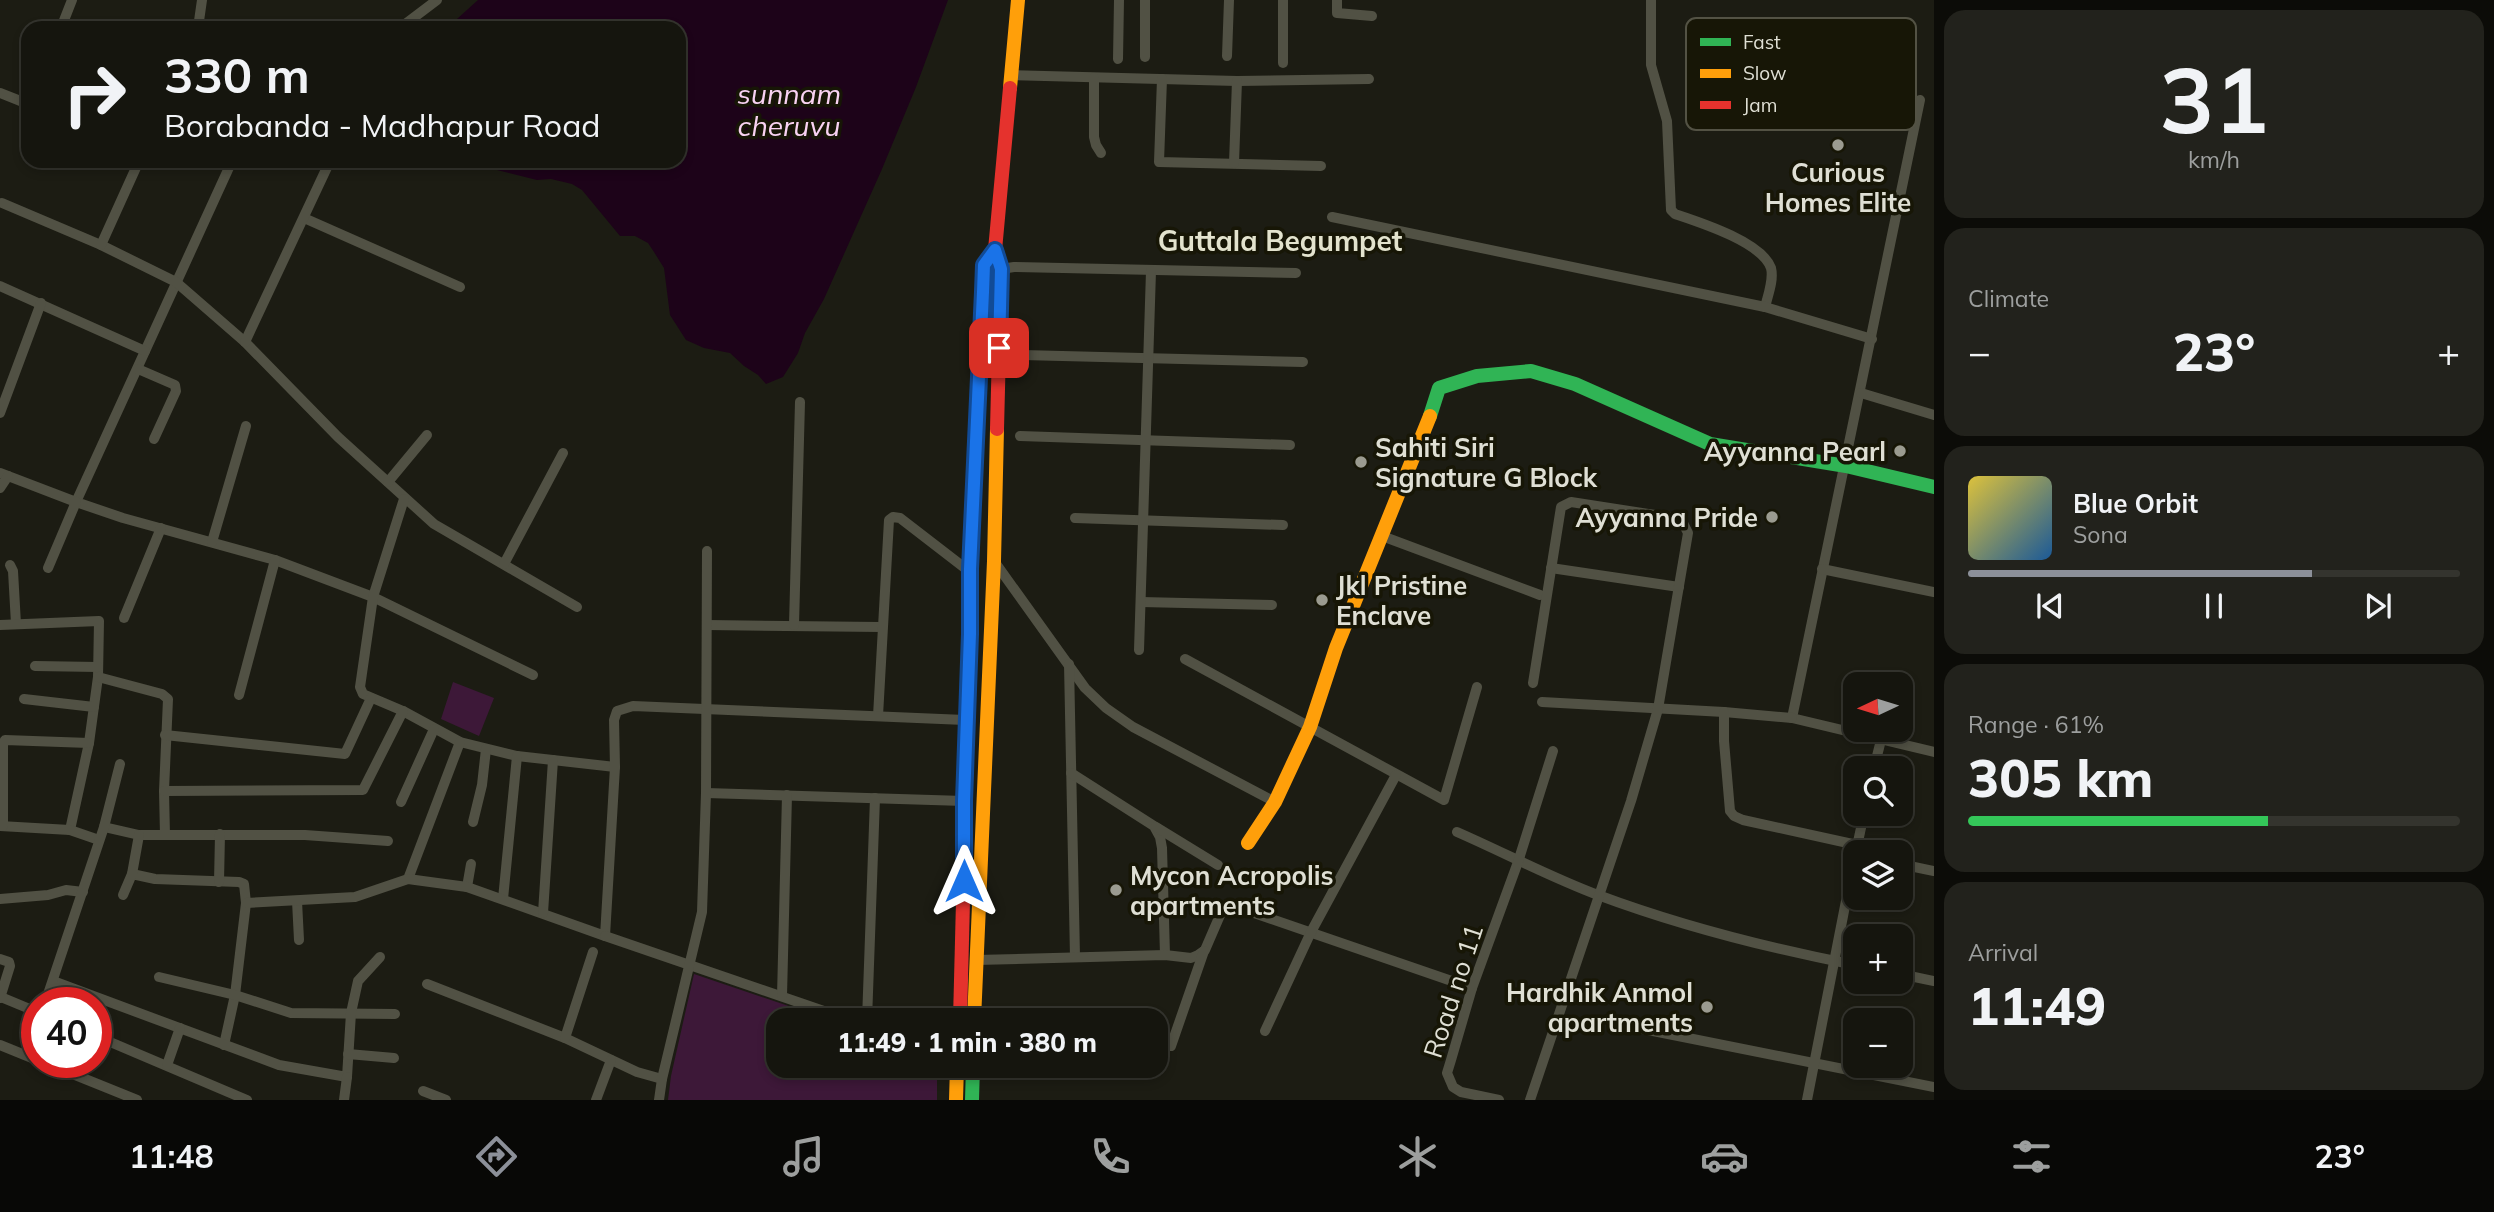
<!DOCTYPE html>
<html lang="en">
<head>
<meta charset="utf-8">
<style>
  body { margin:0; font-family:Mulish,sans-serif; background:#22221c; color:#f1f3f6; height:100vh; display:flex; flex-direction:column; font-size:26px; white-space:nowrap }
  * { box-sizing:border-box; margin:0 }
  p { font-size:23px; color:#9d9f9e }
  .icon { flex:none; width:38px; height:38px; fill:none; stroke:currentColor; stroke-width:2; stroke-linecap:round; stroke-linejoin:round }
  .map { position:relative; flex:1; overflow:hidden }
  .details { display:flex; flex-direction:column; gap:10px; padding:10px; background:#0c0c08; width:560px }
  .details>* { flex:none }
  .top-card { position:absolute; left:21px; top:21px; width:665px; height:147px; border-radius:21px; box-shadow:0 4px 10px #0003,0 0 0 2px #34342e; background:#15150e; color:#f1f3f6; overflow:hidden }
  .needle { width:46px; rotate:266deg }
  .tools { position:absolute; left:1843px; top:672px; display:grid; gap:14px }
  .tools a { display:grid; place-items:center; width:70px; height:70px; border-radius:14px; background:#15150e; box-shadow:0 4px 10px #0003,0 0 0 2px #34342e; font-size:35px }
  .speed { position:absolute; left:21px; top:987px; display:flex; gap:14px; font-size:35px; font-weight:700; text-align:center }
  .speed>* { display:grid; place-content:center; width:91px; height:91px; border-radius:50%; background:#15150e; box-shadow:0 4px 10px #0003,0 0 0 2px #34342e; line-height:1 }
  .speed .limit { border:10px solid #d22; background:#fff; color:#111 }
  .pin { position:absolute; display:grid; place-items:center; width:60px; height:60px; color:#fff; margin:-30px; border-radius:14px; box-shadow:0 4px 10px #0006 }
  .me { position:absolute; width:77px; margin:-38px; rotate:0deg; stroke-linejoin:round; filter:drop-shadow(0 0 5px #0008) }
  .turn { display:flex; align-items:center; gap:24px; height:147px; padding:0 28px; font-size:32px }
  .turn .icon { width:91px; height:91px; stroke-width:2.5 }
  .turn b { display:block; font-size:49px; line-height:60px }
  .big { font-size:52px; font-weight:800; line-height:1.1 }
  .details .widget { flex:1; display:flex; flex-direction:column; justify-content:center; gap:10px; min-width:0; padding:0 24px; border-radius:21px; background:#22221c }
  .details .dial { align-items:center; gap:0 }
  .dial b { font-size:91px; line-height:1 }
  .song { display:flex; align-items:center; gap:21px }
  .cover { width:84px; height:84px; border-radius:10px; background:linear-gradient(135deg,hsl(50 70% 55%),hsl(210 70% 35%)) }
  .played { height:7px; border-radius:4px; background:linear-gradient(90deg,#8c9099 70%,#34342e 70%) }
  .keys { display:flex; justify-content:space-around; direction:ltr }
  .heat { display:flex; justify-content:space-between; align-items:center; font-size:38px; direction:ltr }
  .charge { height:10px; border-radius:5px; background:linear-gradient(90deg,#34c759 61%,#34342e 0) }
  .trip { position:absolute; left:766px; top:1008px; width:402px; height:70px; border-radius:21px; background:#15150e; box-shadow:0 4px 10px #0003,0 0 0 2px #34342e; font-weight:800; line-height:70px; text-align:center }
  .tabs { display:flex; height:112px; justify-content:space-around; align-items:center; background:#080806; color:#9d9f9e }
  .tabs .icon { width:49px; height:49px }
  .tabs .active { color:#8c9099 }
  .tabs b { font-size:32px; color:#f1f3f6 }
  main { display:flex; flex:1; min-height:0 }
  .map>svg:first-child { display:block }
  .green { fill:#3d1838 }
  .water { fill:#1d0319 }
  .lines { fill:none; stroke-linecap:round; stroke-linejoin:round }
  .street { stroke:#515144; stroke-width:10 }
  .fast { stroke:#30b455; stroke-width:14 }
  .slow { stroke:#ff9f0a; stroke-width:14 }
  .jam { stroke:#e5322d; stroke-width:14 }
  .route-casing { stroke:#114b97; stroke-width:18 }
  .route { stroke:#1a73e8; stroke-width:12 }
  .poi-dot { fill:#9b9b90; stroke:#171606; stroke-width:2.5 }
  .labels { text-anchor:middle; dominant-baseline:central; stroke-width:7; stroke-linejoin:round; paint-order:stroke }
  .poi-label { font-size:26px; font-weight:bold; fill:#dfdfd4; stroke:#171606; text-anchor:start }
  .street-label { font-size:26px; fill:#dfdfd4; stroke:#171606 }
  .water-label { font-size:28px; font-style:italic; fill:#f9d2f2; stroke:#171606 }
  .neighbourhood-label { font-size:28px; font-weight:bold; fill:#e3e3ce; stroke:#171606 }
  .key { fill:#171606; stroke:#535244; stroke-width:2 }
  .key-label { font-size:19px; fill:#dfdfd4 }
</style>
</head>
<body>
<main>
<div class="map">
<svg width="1934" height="1100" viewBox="0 0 1934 1100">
  <rect width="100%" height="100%" fill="#1c1c13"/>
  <g class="green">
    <polygon points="453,682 494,698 479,736 441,719"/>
    <polygon points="694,974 830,1020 779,1020 779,1066 937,1066 937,1100 668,1100 671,1076"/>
  </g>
  <polygon class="water" points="478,0 948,0 916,87 882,169 824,299 805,333 798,353 783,377 766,384 758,375 744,366 730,353 704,348 686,340 670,315 664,268 654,252 648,243 635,236 620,236 582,190 572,184 551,179 537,180 481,166 470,161 679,161 679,28 447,28"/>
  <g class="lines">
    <g class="street">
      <polyline points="1283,0 1283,63"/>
      <polyline points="1337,0 1337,13 1372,16"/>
      <path d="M1651,0V65L1667,121L1671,210L1675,214C1699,222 1762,242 1771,268C1774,280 1768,295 1765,307"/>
      <polyline points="61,28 72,0"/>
      <polyline points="198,28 202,0"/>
      <polyline points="400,28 437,0"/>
      <polyline points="1227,56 1229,0"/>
      <polyline points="1145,57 1145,0"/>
      <polyline points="1118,59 1119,0"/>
      <polyline points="1010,75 1237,81 1369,79"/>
      <polyline points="1094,78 1094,137 1096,145 1101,153"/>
      <polyline points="1162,79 1159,162 1321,166"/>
      <polyline points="0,93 28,104"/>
      <polyline points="1920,100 1792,718 1934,752"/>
      <polyline points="232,161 76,502 123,518 275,560 373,597 533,675"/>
      <polyline points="1234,163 1237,81"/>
      <polyline points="2,203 101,245 176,282 245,342 338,437 434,524 577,607"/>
      <polyline points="1332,217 1765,307 1872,339"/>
      <polyline points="304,218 460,287"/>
      <polyline points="101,245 139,161"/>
      <polyline points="1001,269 1014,267 1296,273"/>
      <polyline points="0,286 145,351"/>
      <polyline points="245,342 330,161"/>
      <polyline points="1022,355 1303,362"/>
      <polyline points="138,369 175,385 176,391 154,439"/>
      <polyline points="1861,393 1934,415"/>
      <polyline points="0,413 41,303"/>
      <polyline points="1020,436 1290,445"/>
      <polyline points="0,473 76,502 48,568"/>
      <polyline points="388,482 427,435"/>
      <polyline points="0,488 8,476"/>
      <polyline points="404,499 373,597 360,687 363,694 403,711 460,742 517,756 615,767"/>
      <polyline points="1075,518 1283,525"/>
      <polyline points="1382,536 1540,595"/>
      <polyline points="212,542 246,426"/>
      <polyline points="994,561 1085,688 1106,708 1133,727 1275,802"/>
      <polyline points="504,564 563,453"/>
      <polyline points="10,565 13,571 16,624"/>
      <polyline points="1551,568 1679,587"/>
      <polyline points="1822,569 1934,592"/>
      <polyline points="1141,602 1272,605"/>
      <polyline points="124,618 161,528"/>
      <polyline points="0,625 99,621 98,677 89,743 70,830"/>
      <polyline points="707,625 881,627"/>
      <polyline points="794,625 800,402"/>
      <polyline points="1139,650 1151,271"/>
      <polyline points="1185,659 1444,800 1477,687"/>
      <polyline points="1069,664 1075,957"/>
      <polyline points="35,666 98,667"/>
      <polyline points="98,677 162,694 168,699 164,791 165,835"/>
      <polyline points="239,695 275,560"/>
      <polyline points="24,699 94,707"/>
      <polyline points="1542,702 1724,712 1792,718"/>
      <polyline points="1724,712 1724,741 1730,811 1734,816 1743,820 1857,845"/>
      <polyline points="878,716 889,520 893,517 900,518 970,572"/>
      <polyline points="165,735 345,754 371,698"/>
      <polyline points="1874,768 1881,740"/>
      <polyline points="1071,773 1154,826 1160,837 1162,848 1165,955"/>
      <polyline points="164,791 363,790 403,711"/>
      <polyline points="706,793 964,801"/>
      <polyline points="401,802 434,729"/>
      <polyline points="473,822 482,785 486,749"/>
      <polyline points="0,826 70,830 99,840"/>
      <polyline points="3,826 3,744 5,740 89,743"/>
      <polyline points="104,827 139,835 305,835 388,841"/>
      <polyline points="1156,827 1218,865"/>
      <path d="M1457,832C1505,853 1550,877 1598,895C1681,926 1768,948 1855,965"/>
      <polyline points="1856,851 1864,814"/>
      <polyline points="1900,864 1934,871"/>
      <polyline points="132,874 155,879 239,882 244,884 246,903 235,995 224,1045"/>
      <polyline points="408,879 460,742"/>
      <polyline points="219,882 220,834"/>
      <polyline points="467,887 471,864"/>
      <polyline points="123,895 132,874 139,835"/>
      <polyline points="0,899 48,895 66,890 83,892"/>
      <polyline points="503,899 517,756"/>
      <polyline points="297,901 299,940"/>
      <polyline points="246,903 355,897 408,879 467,887 605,936 615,767 614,720 617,711 633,706 965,720"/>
      <polyline points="543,913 553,760"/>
      <polyline points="605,936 850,1020"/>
      <polyline points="0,959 9,962 10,966 0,998"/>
      <polyline points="976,960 1165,955 1191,958 1198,955 1205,950 1224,906 1228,904 1472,988"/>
      <polyline points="1900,974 1934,981"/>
      <polyline points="159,977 235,995 291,1013 395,1014"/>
      <polyline points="53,981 279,1065 347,1077 351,1013 358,981 380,957"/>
      <polyline points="427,984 565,1038 637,1072 662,1079"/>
      <polyline points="782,996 787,795"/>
      <polyline points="1,997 37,1012"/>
      <polyline points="45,1003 104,827 120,764"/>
      <polyline points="867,1020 875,798"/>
      <polyline points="1643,1029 1934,1087"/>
      <polyline points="1265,1031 1311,932 1396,775"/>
      <polyline points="96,1036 247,1100"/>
      <polyline points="565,1038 593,952"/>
      <polyline points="0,1045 37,1060"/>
      <polyline points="1157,1046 1171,1046 1204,951"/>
      <polyline points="348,1054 394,1058"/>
      <polyline points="43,1062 137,1100"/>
      <polyline points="167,1065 180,1028"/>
      <polyline points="423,1091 446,1100"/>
      <polyline points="344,1100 347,1077"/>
      <polyline points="596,1100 611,1060"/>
      <polyline points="659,1100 662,1079 702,912 706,793 707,551"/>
      <polyline points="1499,1100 1461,1092 1453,1087 1447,1073 1451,1060 1472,988 1518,862 1553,751"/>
      <polyline points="1530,1100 1631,801 1658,709 1688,533 1681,519 1571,502 1561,507 1533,683"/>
      <polyline points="1807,1100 1855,855"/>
    </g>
    <g class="fast">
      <polyline points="1430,416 1439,388 1477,376 1531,371 1575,384 1710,444 1846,466 1934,487"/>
      <polyline points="972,1100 973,1066"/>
    </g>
    <g class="slow">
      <polyline points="1010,88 1018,0"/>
      <polyline points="968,703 970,569 980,355"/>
      <polyline points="1248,843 1275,802 1310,727 1336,648 1430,416"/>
      <polyline points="974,1020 994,561 997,429"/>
      <polyline points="956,1100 957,1066"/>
    </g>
    <g class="jam">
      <polyline points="995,250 1001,269 997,429"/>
      <polyline points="980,355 984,265 995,250 1010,88"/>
      <polyline points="960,1020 968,703"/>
    </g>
  </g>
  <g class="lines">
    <defs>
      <polyline id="route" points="964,881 964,801 970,634 970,569 983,292 984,265 995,250 1001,269 999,348"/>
    </defs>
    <use href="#route" class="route-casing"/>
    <use href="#route" class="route"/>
  </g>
  <g class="poi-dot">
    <circle cx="1838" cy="145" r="7"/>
    <circle cx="1900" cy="451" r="7"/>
    <circle cx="1361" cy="462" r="7"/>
    <circle cx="1772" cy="517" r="7"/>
    <circle cx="1322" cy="600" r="7"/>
    <circle cx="1116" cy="890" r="7"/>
    <circle cx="1707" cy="1007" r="7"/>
  </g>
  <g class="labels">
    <g class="poi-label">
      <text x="1838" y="172" text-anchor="middle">Curious<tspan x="1838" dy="30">Homes Elite</tspan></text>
      <text x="1375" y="447">Sahiti Siri<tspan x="1375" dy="30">Signature G Block</tspan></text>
      <text x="1886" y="451" text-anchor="end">Ayyanna Pearl</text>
      <text x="1758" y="517" text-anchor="end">Ayyanna Pride</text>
      <text x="1336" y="585">Jkl Pristine<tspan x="1336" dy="30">Enclave</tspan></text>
      <text x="1130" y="875">Mycon Acropolis<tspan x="1130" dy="30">apartments</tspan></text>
      <text x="1693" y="992" text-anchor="end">Hardhik Anmol<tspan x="1693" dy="30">apartments</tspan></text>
    </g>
    <g class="street-label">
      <text transform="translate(1453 991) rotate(-72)">Road no 11</text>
    </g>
    <g class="water-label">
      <text x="789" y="93">sunnam<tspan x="789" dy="32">cheruvu</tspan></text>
    </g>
    <g class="neighbourhood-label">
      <text x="1280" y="240">Guttala Begumpet</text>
    </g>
  </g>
  <rect x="1686" y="18" width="230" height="112" rx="10" class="key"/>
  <rect x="1700" y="38" width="31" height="8" fill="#30b455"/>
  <rect x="1700" y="69" width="31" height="9" fill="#ff9f0a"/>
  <rect x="1700" y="101" width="31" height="8" fill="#e5322d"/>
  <g class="key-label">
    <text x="1743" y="49">Fast</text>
    <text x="1743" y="80">Slow</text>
    <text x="1743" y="112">Jam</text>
  </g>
</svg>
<div class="tools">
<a><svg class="needle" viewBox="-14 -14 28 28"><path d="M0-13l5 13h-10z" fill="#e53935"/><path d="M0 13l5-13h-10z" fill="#9d9f9e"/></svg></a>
<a><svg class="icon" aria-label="search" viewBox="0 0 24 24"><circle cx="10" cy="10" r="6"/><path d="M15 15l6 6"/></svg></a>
<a><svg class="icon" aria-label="layers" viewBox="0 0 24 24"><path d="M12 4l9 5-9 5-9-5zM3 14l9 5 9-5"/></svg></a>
<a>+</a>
<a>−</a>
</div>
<div class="speed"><div class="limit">40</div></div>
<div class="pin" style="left:999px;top:348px;background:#d93025"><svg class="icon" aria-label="arrive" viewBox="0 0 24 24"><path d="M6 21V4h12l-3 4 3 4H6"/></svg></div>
<svg class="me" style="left:964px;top:881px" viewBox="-20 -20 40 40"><path d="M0-17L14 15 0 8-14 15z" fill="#1a73e8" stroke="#fff" stroke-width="4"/></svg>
<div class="trip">11:49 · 1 min · 380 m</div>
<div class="top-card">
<div class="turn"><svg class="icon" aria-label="right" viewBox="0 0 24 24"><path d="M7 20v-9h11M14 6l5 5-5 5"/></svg><div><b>330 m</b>Borabanda - Madhapur Road</div></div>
</div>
</div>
<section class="details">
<div class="widget dial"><b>31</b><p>km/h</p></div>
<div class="widget"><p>Climate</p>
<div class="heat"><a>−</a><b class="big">23°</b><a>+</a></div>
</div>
<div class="widget">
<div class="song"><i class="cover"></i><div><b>Blue Orbit</b><p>Sona</p></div></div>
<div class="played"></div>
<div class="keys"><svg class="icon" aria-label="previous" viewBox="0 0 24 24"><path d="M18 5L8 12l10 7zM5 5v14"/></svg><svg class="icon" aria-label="pause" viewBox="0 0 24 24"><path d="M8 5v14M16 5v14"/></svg><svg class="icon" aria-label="next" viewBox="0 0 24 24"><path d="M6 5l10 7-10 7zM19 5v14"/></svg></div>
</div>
<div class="widget"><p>Range · 61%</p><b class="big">305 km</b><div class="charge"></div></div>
<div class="widget"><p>Arrival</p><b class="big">11:49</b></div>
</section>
</main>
<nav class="tabs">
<b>11:48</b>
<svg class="icon active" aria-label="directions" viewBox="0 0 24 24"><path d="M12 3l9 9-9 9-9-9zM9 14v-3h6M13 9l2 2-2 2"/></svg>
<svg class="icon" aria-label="music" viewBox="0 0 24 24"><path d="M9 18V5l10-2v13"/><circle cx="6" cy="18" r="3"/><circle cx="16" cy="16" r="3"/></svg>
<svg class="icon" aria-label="phone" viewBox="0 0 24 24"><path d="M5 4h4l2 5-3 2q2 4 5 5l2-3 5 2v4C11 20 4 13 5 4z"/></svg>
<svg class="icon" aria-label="climate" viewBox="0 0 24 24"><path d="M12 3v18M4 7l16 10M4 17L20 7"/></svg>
<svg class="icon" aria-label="car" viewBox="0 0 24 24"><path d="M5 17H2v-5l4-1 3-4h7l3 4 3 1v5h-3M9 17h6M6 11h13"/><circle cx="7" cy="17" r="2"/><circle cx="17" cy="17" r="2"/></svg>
<svg class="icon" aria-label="filters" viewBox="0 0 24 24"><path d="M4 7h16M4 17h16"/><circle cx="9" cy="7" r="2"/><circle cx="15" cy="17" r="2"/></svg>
<b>23°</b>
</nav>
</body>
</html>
